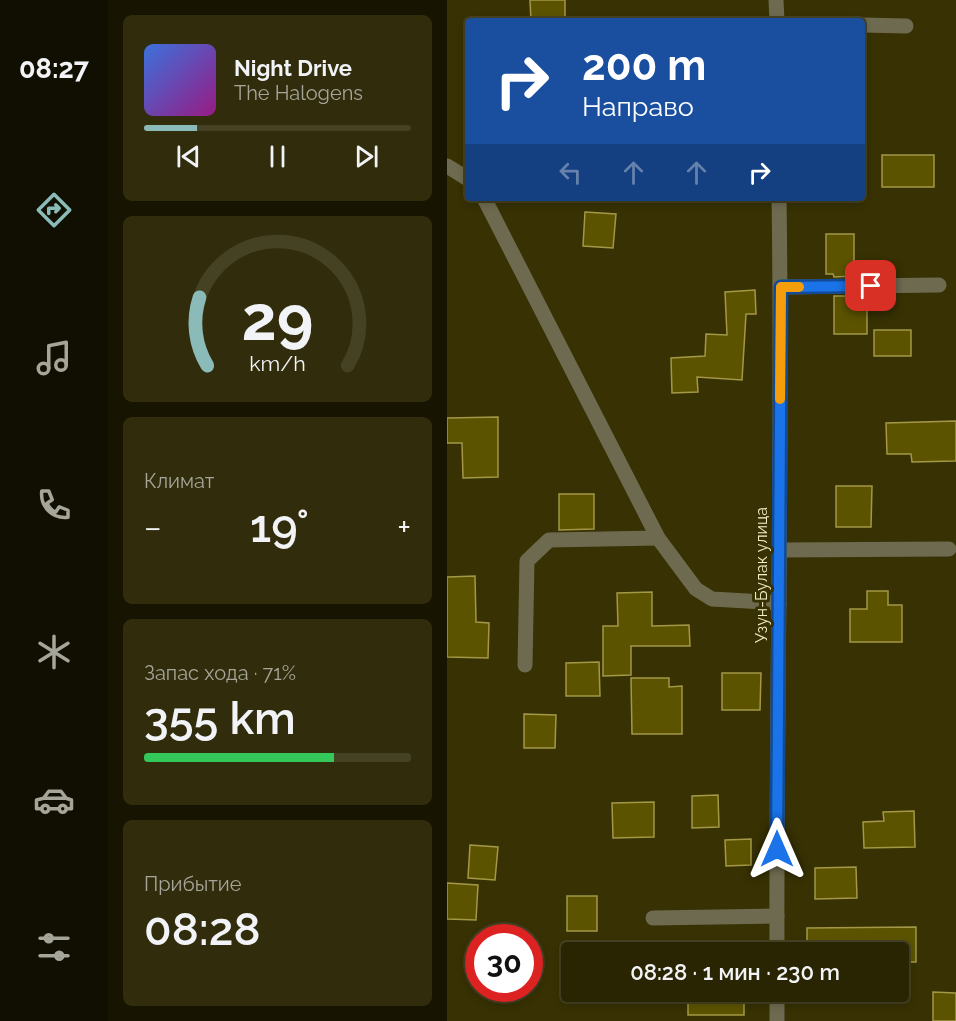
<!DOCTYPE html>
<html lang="ru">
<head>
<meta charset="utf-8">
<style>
  body { margin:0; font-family:Raleway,sans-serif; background:#312d0c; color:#f1f3f6; height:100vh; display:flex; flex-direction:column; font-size:22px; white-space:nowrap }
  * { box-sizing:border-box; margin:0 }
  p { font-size:20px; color:#a5a599 }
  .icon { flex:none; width:33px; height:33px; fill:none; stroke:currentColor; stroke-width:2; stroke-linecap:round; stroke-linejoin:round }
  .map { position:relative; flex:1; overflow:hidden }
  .drawer { display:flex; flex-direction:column; gap:15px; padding:15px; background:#171401; width:339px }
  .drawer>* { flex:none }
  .guide { position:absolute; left:18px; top:18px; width:400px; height:183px; border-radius:6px; box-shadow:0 3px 9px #0003,0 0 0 2px #454224; background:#1a4fa0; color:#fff; overflow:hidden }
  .speed { position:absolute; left:18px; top:924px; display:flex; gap:12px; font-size:30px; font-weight:700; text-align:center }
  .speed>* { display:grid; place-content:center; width:78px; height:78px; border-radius:50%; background:#292502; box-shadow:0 3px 9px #0003,0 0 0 2px #454224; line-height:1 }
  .speed .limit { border:9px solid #d22; background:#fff; color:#111 }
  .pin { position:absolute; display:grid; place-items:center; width:51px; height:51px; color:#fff; margin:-26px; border-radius:12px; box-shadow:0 3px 9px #0006 }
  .me { position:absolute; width:66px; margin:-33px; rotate:0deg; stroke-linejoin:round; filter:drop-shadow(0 0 4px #0008) }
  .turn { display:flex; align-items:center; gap:21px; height:126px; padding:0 18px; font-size:27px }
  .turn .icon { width:78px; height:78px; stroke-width:2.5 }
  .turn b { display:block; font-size:42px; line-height:51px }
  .lanes { display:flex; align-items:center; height:57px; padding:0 18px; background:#0003; justify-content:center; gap:30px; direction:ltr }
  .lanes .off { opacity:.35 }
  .big { font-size:45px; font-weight:600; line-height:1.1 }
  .drawer .widget { flex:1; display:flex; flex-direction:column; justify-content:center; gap:9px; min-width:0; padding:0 21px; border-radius:9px; background:#312d0c }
  .drawer .dial { align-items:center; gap:0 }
  .dial svg { height:156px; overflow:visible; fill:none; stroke:#454224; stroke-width:7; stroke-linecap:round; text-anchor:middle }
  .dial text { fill:#f1f3f6; stroke:none }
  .song { display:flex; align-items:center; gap:18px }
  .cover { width:72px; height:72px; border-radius:9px; background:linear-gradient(135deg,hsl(220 70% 55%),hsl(310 70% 35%)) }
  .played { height:6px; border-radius:3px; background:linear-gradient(90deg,#8bbbb9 20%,#454224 20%) }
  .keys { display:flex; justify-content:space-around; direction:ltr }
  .heat { display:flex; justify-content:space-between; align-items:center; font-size:33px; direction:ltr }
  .charge { height:9px; border-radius:4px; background:linear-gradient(90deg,#34c759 71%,#454224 0) }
  .trip { position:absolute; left:114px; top:942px; width:348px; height:60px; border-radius:6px; background:#292502; box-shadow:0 3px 9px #0003,0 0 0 2px #454224; font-weight:600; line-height:60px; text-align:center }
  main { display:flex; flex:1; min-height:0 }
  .dock { display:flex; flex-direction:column; width:108px; justify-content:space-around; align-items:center; background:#100f01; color:#a5a599 }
  .dock .icon { width:42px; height:42px }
  .dock .active { color:#8bbbb9 }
  .dock b { font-size:27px; color:#f1f3f6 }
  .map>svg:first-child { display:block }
  .building { fill:#5c5300; stroke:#a39847; stroke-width:1.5 }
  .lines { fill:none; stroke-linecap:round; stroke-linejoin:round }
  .street { stroke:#6e6a4f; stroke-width:15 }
  .route-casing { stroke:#114b97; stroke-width:15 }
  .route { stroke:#1a73e8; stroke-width:10 }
  .slow { stroke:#f59e0b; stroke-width:10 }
  .labels { text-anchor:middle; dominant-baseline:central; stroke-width:6; stroke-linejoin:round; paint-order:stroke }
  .street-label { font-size:16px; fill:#f2edc6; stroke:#373103 }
</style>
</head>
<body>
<main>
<nav class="dock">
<b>08:27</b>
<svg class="icon active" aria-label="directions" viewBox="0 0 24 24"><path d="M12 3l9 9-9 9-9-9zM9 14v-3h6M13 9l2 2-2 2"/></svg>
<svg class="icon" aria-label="music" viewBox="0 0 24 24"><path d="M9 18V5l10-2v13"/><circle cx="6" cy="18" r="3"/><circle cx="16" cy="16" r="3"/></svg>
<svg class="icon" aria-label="phone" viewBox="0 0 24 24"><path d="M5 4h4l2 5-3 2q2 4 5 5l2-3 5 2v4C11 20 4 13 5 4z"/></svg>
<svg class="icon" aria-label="climate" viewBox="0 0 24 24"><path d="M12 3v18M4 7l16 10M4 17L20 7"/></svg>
<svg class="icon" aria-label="car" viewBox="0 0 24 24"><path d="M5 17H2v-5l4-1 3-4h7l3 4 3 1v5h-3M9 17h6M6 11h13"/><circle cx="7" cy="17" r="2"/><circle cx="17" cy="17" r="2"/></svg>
<svg class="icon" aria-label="filters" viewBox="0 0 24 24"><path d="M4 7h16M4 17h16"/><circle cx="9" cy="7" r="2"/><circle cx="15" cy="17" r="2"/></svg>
</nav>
<section class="drawer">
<div class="widget">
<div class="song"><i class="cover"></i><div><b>Night Drive</b><p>The Halogens</p></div></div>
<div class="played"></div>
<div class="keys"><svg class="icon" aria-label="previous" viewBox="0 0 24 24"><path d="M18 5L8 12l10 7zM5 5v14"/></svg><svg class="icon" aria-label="pause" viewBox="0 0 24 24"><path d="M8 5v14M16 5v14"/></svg><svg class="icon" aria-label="next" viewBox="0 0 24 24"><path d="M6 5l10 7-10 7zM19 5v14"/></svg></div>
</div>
<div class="widget dial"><svg viewBox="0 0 100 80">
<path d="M14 69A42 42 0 1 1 86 69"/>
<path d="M14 69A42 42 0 0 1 10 34" stroke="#8bbbb9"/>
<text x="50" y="56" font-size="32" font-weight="700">29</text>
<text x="50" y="72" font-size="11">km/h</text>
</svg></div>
<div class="widget"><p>Климат</p>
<div class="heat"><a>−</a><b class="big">19°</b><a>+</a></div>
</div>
<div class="widget"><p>Запас хода · 71%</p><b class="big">355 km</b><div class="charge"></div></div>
<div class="widget"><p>Прибытие</p><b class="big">08:28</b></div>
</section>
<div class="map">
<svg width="509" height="1021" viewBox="0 0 509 1021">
  <rect width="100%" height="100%" fill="#373103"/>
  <g class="building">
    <polygon points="83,0 118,0 118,21 84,21"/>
    <rect x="435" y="155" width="52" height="32"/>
    <polygon points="138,212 169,214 166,248 136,246"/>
    <polygon points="379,234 407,234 407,276 387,277 386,274 379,274"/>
    <polygon points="308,290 309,314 299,314 295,380 250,377 251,392 225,393 224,358 258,356 259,334 280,335 278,292"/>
    <polygon points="387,296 407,296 407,301 420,301 420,334 387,334"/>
    <rect x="427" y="330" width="37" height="26"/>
    <polygon points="51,417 51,477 16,478 15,443 0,443 0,418"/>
    <polygon points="509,421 509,461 465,462 464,454 440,454 439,423"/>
    <polygon points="389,486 425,486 424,527 389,527"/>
    <polygon points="112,494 147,494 147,529 112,530"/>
    <polygon points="28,576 29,622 42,623 41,658 0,657 0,577"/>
    <polygon points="420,591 441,591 441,605 455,605 455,642 403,642 403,609 420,609"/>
    <polygon points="205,592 205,626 242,625 243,646 184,646 184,675 156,676 156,626 171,626 170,593"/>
    <polygon points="152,662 153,696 119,696 119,663"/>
    <polygon points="275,673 314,673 313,710 275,710"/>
    <polygon points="184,678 222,678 222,687 235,686 235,734 185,734"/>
    <polygon points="77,714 109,715 108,748 77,748"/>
    <polygon points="271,795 272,827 245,828 245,796"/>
    <polygon points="207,802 207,837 166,838 165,803"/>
    <polygon points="467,811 468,847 417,848 416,822 437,821 436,812"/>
    <polygon points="304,839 304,865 279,866 278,840"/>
    <polygon points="23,845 51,847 48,880 21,878"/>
    <polygon points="409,867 410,898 368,899 368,868"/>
    <polygon points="0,883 31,885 29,920 0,919"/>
    <rect x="120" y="896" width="30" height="35"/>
    <polygon points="469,927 469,962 452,962 452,952 360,952 360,928"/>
    <rect x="241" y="992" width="56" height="23"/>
    <polygon points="486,992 509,993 509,1021 486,1021"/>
  </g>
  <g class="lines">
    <g class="street">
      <polyline points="329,0 330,21"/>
      <polyline points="416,25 459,26"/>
      <polyline points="0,166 21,179"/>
      <polyline points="37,198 211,538 249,589 265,599 332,603"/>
      <polyline points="334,287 492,285"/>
      <polyline points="333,550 502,549"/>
      <polyline points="78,665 80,561 102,540 211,538"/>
      <polyline points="206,918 330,916"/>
      <path d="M330,952C329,701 336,450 332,198"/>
      <polyline points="330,992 330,1021"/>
    </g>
  </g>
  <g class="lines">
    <defs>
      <polyline id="route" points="330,849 334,287 424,286"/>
    </defs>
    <use href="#route" class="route-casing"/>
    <use href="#route" class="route"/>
    <polyline class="slow" points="333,399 334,287 352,287"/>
  </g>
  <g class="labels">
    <g class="street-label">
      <text transform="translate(314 575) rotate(-90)">Узун-Булак улица</text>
    </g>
  </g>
</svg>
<div class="speed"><div class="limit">30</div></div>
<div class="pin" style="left:424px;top:286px;background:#d93025"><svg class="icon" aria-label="arrive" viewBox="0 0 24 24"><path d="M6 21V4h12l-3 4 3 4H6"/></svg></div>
<svg class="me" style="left:330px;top:849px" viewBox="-20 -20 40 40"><path d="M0-17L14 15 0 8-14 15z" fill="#1a73e8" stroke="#fff" stroke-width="4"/></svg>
<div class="trip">08:28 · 1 мин · 230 m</div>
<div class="guide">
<div class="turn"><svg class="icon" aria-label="right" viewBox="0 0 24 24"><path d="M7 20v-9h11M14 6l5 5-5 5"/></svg><div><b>200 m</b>Направо</div></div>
<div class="lanes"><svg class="icon off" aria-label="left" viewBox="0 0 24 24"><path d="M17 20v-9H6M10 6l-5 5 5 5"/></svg><svg class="icon off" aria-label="ahead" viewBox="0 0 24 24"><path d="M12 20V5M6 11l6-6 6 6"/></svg><svg class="icon off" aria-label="ahead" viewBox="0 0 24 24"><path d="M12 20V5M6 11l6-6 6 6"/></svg><svg class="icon" aria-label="right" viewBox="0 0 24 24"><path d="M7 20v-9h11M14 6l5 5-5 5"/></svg></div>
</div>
</div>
</main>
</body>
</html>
